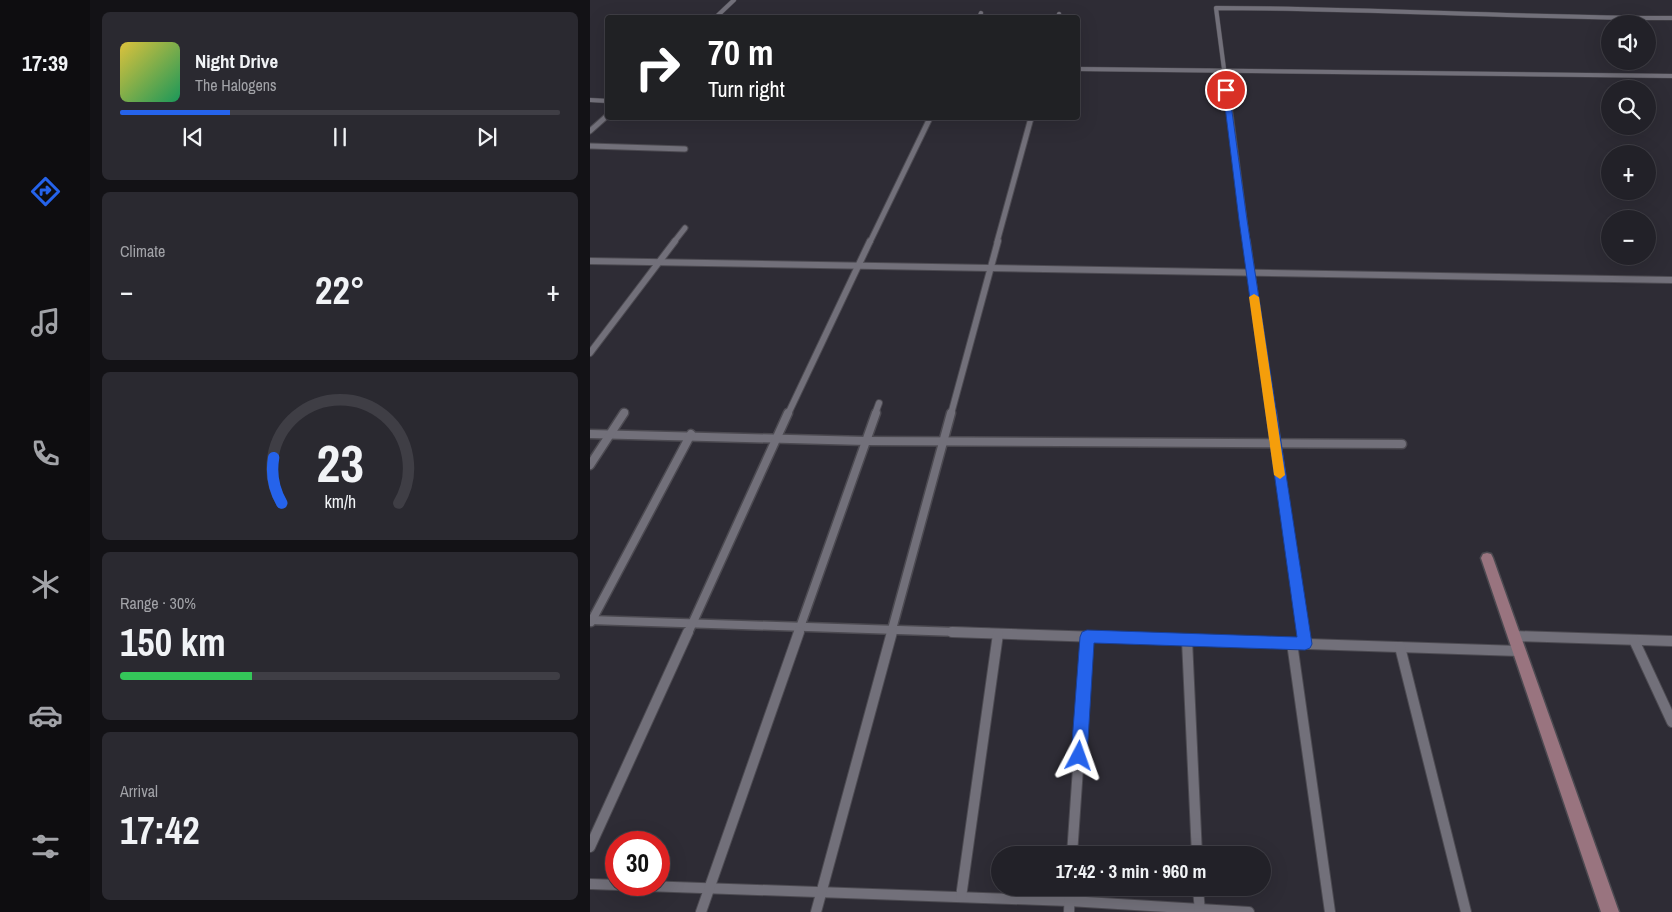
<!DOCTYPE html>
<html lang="en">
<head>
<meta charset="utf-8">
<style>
  body { margin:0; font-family:"Archivo Narrow",sans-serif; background:#2a2930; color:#f1f3f6; height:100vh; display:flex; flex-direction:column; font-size:19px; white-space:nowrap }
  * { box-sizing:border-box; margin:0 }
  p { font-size:16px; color:#a2a3a8 }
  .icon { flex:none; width:28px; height:28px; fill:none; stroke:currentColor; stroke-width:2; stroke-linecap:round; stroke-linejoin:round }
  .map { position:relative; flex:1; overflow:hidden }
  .sheet { display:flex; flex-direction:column; gap:12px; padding:12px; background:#131216; width:500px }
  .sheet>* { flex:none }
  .hud { position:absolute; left:15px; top:15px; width:475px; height:105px; border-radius:5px; box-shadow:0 5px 20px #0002,0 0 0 1px #3f3e45; background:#202124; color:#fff; overflow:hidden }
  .tools { position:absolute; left:1011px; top:15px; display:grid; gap:10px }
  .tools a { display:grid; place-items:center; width:55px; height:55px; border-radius:50%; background:#222128; box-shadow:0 5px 20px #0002,0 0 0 1px #3f3e45; font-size:25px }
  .speed { position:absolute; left:15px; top:831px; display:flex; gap:10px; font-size:25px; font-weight:700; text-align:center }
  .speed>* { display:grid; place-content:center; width:65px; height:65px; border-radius:50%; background:#222128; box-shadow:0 5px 20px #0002,0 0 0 1px #3f3e45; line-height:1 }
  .speed .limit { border:8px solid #d22; background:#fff; color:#111 }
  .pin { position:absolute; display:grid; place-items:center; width:42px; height:42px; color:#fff; margin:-21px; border:2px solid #fff; border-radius:50%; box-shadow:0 1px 5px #0007 }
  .me { position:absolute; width:55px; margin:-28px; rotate:4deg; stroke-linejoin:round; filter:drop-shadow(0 0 4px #0008) }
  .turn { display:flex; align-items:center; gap:18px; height:105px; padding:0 20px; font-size:22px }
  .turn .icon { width:65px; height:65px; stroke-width:2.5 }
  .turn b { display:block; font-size:35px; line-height:42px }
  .big { font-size:38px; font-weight:700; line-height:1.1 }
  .sheet .card { flex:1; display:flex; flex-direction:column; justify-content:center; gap:8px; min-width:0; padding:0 18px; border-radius:8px; background:#2a2930 }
  .sheet .dial { align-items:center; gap:0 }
  .dial svg { height:130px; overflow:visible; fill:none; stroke:#3f3e45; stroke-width:7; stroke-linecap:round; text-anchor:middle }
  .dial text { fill:#f1f3f6; stroke:none }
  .song { display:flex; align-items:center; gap:15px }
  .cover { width:60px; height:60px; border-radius:8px; background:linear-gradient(135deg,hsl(50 70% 55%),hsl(150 70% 35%)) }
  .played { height:5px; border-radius:2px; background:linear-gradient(90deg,#2563eb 25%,#3f3e45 25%) }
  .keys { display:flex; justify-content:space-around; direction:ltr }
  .heat { display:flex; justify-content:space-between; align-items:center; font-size:28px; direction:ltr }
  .charge { height:8px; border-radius:4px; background:linear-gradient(90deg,#34c759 30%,#3f3e45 0) }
  .trip { position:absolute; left:401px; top:846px; width:280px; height:50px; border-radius:25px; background:#222128; box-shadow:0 5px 20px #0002,0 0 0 1px #3f3e45; font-weight:700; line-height:50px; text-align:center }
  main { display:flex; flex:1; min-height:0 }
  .tabs { display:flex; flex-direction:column; width:90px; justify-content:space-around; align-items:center; background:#0e0d10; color:#a2a3a8 }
  .tabs .icon { width:35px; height:35px }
  .tabs .current { color:#2563eb }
  .tabs b { font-size:22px; color:#f1f3f6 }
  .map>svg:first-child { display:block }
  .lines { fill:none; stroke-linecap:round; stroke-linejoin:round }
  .street-far4-casing { stroke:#4c4a51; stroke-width:5 }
  .street-far3-casing { stroke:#4c4a51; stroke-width:7 }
  .street-far2-casing { stroke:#4c4a51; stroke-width:8 }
  .street-far1-casing { stroke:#4c4a51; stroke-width:11 }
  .street-casing { stroke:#4c4a51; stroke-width:12 }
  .secondary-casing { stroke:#4c4a51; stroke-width:3 }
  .street-far4 { stroke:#72707a; stroke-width:4 }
  .street-far3 { stroke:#72707a; stroke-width:5 }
  .street-far2 { stroke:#72707a; stroke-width:6 }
  .street-far1 { stroke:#72707a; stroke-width:8 }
  .street { stroke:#72707a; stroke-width:10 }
  .secondary { fill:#99747f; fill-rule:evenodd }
  .route { fill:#2563eb; stroke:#184099 }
  .slow { fill:#f59e0b }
</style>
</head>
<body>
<main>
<nav class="tabs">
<b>17:39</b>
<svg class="icon current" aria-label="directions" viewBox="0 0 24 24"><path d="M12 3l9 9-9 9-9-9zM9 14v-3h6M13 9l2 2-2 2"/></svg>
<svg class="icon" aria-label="music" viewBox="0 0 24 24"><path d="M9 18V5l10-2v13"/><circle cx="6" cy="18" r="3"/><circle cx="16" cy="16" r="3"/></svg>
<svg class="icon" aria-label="phone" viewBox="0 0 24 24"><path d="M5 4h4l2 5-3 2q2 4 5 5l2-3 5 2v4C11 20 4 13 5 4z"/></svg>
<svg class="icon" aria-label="climate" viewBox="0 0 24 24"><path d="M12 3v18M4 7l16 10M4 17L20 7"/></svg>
<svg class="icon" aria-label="car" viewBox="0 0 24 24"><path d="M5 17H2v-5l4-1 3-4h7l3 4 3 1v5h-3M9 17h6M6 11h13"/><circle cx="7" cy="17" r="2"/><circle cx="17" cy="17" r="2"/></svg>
<svg class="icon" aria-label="filters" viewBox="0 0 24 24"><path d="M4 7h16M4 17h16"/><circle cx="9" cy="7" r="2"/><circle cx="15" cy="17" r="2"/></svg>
</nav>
<section class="sheet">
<div class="card">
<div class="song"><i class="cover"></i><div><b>Night Drive</b><p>The Halogens</p></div></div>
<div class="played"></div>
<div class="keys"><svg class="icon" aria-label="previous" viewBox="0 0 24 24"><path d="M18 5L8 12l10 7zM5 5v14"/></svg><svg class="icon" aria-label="pause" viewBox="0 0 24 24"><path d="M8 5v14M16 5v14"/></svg><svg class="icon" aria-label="next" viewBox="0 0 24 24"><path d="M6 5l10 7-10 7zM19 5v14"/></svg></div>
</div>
<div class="card"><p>Climate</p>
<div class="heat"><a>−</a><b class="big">22°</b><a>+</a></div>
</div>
<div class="card dial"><svg viewBox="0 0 100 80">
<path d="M14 69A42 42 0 1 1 86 69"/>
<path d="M14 69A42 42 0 0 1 9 41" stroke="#2563eb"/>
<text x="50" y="56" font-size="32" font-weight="700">23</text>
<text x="50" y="72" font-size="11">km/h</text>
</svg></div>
<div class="card"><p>Range · 30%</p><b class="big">150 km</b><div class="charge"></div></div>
<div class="card"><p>Arrival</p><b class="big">17:42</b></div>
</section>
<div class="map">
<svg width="1082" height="912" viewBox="0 0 1082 912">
  <rect width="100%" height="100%" fill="#2e2c35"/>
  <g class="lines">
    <defs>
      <g id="street-far4">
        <polyline points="125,18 144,0"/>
        <polyline points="389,18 391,13"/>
        <polyline points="468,18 469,14"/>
        <polyline points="488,69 1082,76"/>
        <polyline points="0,100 18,101"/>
        <path d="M639,107L626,8C778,8 930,18 1082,18"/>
      </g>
      <g id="street-far3">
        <polyline points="639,105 657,242"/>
        <polyline points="0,131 18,115"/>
        <polyline points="0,146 95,149"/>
        <polyline points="84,242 95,228"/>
        <polyline points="280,242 340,118"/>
        <polyline points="407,242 441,118"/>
      </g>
      <g id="street-far2">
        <polyline points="657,241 682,414"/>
        <polyline points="0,261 1082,280"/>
        <polyline points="0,353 85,241"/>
        <polyline points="34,414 35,412"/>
        <polyline points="198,414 280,241"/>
        <polyline points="285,414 289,403"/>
        <polyline points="361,414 408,241"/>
      </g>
      <g id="street-far1">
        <polyline points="682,413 713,633"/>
        <polyline points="0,434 276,441 812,444"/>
        <polyline points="0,465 34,413"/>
        <polyline points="0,620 399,633"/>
        <polyline points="1,622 101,434"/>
        <polyline points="98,633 198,413"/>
        <polyline points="208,633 286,413"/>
        <polyline points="301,633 361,413"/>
      </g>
      <g id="street">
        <polyline points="362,632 929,651"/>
        <polyline points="713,632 715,644"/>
        <polyline points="924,636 1082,641"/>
        <polyline points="597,640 607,855"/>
        <polyline points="1044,640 1082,722"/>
        <polyline points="702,643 740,912"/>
        <polyline points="810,647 876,912"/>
        <polyline points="0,847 98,632"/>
        <polyline points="482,855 497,637"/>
        <polyline points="0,884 479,901 659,912"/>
        <polyline points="608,888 610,912"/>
        <polyline points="371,897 408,634"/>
        <polyline points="111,912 209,632"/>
        <polyline points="226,912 302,632"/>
        <polyline points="479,912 480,888"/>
      </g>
      <polygon id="secondary" points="897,553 901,554 903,558 1029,912 1011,912 891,558 893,554"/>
    </defs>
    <use href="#street-far4" class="street-far4-casing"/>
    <use href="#street-far3" class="street-far3-casing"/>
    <use href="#street-far2" class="street-far2-casing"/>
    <use href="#street-far1" class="street-far1-casing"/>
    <use href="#street" class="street-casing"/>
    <use href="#secondary" class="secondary-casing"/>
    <use href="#street-far4" class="street-far4"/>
    <use href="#street-far3" class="street-far3"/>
    <use href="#street-far2" class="street-far2"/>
    <use href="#street-far1" class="street-far1"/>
    <use href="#street" class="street"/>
    <use href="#secondary" class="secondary"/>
  </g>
  <polygon class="route" points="636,88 639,90 657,220 722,644 720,648 715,650 504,643 497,756 495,761 489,763 484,761 481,756 490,637 492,632 497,630 707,637 649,220 633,90"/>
  <polygon class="slow" points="664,294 669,297 695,475 690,479 684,475 659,297"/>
</svg>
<div class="tools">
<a><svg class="icon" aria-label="sound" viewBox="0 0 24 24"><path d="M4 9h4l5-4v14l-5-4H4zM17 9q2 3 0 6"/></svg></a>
<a><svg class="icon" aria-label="search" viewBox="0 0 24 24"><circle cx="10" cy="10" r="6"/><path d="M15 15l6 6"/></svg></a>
<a>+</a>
<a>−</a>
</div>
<div class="speed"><div class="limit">30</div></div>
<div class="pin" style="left:636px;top:90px;background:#d93025"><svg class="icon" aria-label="arrive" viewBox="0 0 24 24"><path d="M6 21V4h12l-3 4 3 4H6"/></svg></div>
<svg class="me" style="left:489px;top:756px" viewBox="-20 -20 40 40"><path d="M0-17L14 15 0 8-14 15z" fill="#2563eb" stroke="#fff" stroke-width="4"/></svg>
<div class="trip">17:42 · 3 min · 960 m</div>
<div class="hud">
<div class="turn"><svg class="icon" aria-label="right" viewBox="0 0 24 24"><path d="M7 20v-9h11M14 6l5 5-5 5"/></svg><div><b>70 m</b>Turn right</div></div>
</div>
</div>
</main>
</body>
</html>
